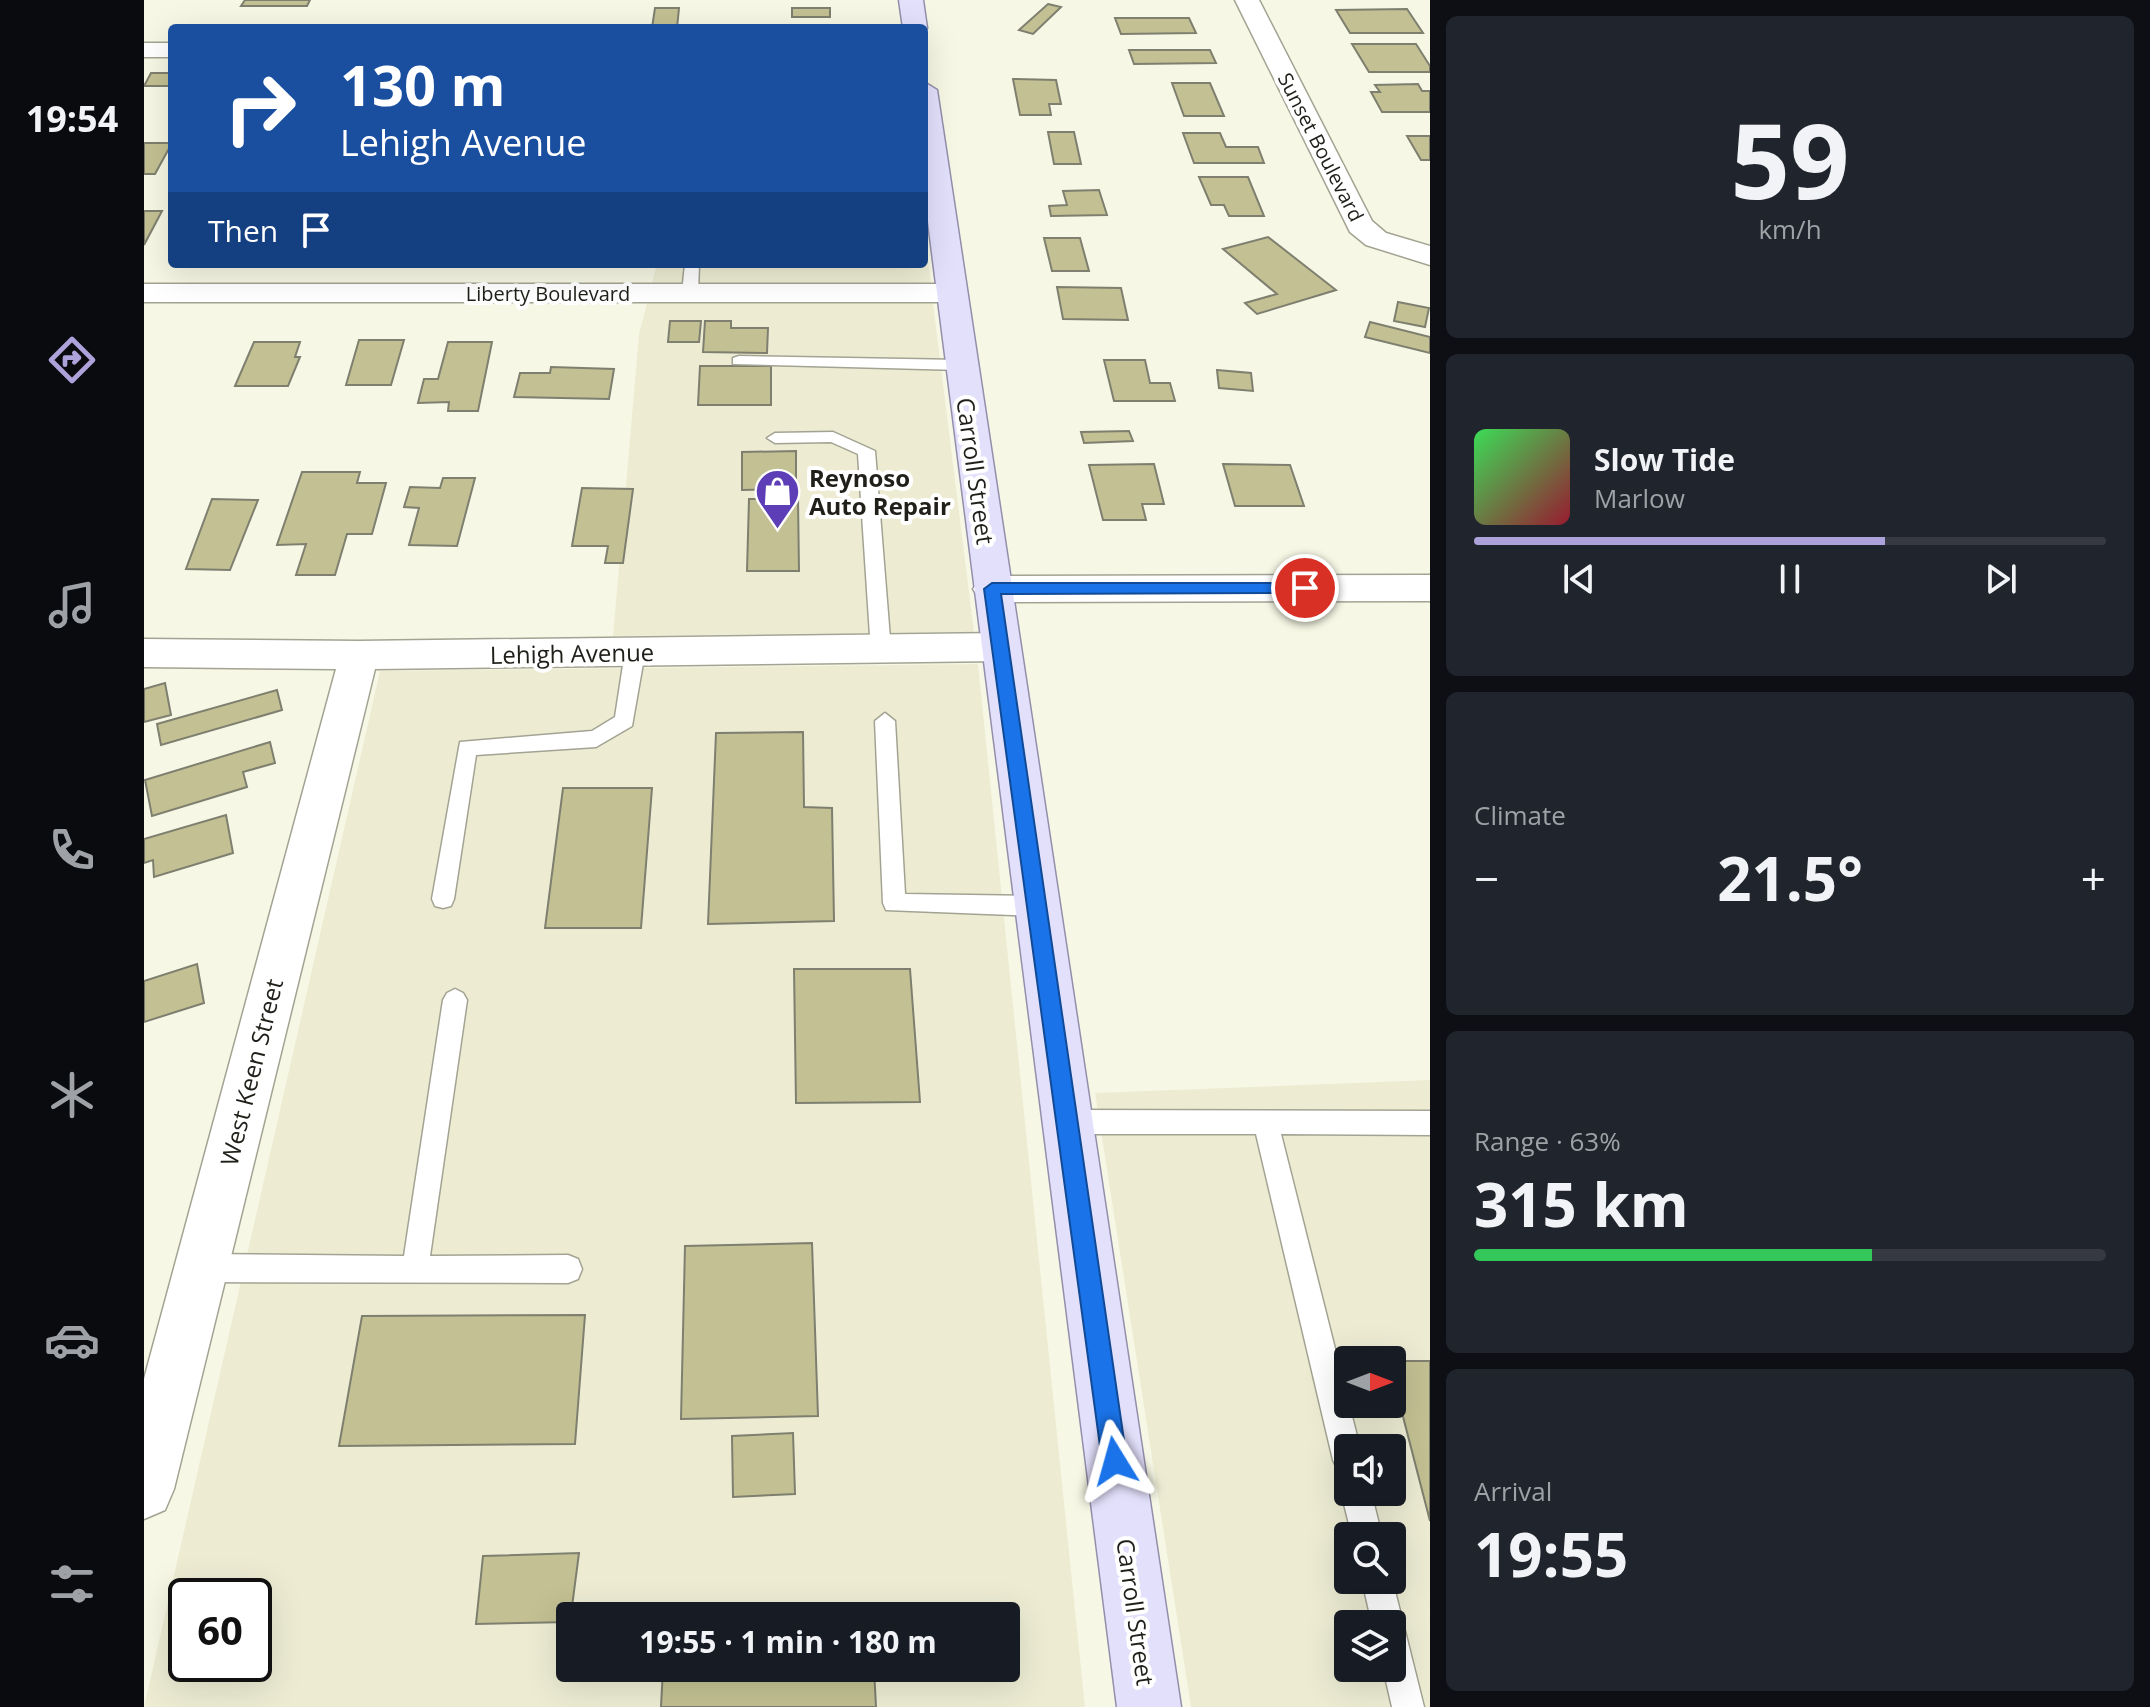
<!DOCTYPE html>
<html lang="en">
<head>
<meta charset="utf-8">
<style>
  body { margin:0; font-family:"Open Sans",sans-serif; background:#20242c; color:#f1f3f6; height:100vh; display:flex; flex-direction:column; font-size:30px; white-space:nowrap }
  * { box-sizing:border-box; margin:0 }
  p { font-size:26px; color:#9ea1a6 }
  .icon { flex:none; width:44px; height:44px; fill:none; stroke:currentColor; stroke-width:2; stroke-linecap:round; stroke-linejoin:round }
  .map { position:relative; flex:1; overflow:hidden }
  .drawer { display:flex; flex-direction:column; gap:16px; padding:16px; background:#0d0f14; width:720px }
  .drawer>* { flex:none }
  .guide { position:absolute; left:24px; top:24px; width:760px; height:244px; border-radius:8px; box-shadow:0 8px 32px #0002; background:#1a4fa0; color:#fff; overflow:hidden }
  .needle { width:52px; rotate:90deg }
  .fabs { position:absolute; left:1190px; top:1346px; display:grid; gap:16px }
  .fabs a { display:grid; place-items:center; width:72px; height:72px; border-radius:8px; background:#171b24; box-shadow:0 8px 32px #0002; font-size:40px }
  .speed { position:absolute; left:24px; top:1578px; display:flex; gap:16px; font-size:40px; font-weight:700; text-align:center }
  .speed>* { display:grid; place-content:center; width:104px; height:104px; border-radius:50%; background:#171b24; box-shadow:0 8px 32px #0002; line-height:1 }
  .speed .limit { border:4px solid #111; border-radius:12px; background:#fff; color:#111 }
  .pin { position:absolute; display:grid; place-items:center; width:68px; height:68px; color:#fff; margin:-34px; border:4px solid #fff; border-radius:50%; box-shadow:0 2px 8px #0007 }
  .me { position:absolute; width:88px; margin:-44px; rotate:352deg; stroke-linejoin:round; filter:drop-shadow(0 0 6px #0008) }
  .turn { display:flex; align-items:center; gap:28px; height:168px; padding:0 40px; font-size:36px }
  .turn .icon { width:104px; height:104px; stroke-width:2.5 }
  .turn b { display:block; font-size:56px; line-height:68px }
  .then { display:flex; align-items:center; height:76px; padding:0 40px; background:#0003; gap:16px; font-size:30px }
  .big { font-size:60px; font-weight:700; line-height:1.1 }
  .drawer .tile { flex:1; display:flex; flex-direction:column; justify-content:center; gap:12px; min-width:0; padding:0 28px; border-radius:12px; background:#20242c }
  .drawer .dial { align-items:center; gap:0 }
  .dial b { font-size:104px; line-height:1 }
  .song { display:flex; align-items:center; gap:24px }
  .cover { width:96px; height:96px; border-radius:12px; background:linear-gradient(135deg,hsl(130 70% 55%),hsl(350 70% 35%)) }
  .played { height:8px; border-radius:4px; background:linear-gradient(90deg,#aea2da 65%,#363941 65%) }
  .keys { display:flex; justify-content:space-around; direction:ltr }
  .heat { display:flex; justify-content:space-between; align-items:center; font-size:44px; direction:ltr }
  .charge { height:12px; border-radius:6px; background:linear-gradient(90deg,#34c759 63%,#363941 0) }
  .trip { position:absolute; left:412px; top:1602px; width:464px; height:80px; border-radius:8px; background:#171b24; box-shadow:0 8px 32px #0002; font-weight:700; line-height:80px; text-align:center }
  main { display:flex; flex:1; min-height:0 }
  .tabs { display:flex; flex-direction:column; width:144px; justify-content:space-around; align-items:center; background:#090b0e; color:#9ea1a6 }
  .tabs .icon { width:56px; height:56px }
  .tabs .selected { color:#aea2da }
  .tabs b { font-size:36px; color:#f1f3f6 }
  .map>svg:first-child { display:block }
  .built { fill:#edecd3; fill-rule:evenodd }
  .building { fill:#c3c193; stroke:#7f7f70; stroke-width:2 }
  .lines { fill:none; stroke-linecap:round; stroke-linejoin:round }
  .lane-casing { stroke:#a3a393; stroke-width:3 }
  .street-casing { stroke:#a3a393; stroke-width:3 }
  .primary-casing { stroke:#938fab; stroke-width:3 }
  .lane { fill:#fff; fill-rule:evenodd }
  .street { fill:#fff; fill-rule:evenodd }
  .primary { fill:#e3e0fc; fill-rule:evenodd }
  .route { fill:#1a73e8; stroke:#114b97; stroke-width:2 }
  .labels { text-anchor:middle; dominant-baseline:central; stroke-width:8; stroke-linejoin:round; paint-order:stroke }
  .far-street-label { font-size:20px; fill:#201f19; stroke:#fff }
  .street-label { font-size:24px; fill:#201f19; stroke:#fff }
  .poi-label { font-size:24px; font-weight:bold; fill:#201f19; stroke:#fff; text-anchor:start }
</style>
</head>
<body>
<main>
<nav class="tabs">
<b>19:54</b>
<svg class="icon selected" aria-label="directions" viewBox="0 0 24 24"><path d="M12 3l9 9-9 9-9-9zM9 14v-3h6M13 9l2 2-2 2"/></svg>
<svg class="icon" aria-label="music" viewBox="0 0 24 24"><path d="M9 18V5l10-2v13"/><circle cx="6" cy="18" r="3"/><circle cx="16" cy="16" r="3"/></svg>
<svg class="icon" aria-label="phone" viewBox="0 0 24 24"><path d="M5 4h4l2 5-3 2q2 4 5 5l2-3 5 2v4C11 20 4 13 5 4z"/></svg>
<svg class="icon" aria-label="climate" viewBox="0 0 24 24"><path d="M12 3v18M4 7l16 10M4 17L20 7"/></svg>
<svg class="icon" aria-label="car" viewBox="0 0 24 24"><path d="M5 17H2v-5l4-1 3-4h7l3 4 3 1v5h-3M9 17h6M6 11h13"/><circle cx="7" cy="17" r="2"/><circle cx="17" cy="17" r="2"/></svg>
<svg class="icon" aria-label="filters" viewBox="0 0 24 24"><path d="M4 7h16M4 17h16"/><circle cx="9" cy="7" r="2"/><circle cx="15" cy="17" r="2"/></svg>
</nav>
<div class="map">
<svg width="1286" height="1707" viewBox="0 0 1286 1707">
  <rect width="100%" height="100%" fill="#f7f7e5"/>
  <g class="built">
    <polygon points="780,228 787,283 508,283 513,264 780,264"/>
    <polygon points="503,303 789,303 830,632 469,636 495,334"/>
    <path d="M834,664L941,1707H0L236,671ZM42,1596H110V1664H42ZM426,1616H862V1668H426Z"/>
    <path d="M1286,1080V1707H1047L951,1093ZM1204,1360H1248V1404H1204ZM1204,1448H1248V1492H1204ZM1204,1536H1248V1580H1204ZM1204,1624H1248V1668H1204Z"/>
  </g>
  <g class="building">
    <polygon points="101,0 166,0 163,6 97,6"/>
    <polygon points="904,4 917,7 889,34 875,30"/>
    <polygon points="511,8 535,8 533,28 508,28"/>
    <rect x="648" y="8" width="38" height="9"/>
    <polygon points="1263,9 1279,33 1206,33 1192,10"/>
    <polygon points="971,18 1045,18 1052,33 977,34"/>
    <polygon points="1208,44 1272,44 1286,66 1286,72 1225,72"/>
    <polygon points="985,50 1066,50 1072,63 990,64"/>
    <polygon points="7,73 28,73 28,86 0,86"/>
    <polygon points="869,79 912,80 917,104 905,104 907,115 876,115"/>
    <polygon points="1028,83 1066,83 1080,116 1040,116"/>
    <polygon points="1274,84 1278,91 1286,91 1286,112 1238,112 1227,92 1236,92 1231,85"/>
    <polygon points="904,132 930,132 937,164 910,164"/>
    <polygon points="1039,133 1076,133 1082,147 1114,147 1120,163 1050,163"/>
    <polygon points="1263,136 1286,136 1286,160 1277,160"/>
    <polygon points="0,143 28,143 11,174 0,174"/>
    <polygon points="1055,177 1104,177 1120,216 1085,216 1080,205 1067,205"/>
    <polygon points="955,190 963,215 907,216 905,206 923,205 919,191"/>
    <polygon points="0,211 18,211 0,245"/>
    <polygon points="1124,237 1192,290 1113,314 1101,303 1133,294 1079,249"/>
    <polygon points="900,238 936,238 945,271 908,271"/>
    <polygon points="913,287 977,288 984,320 919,319"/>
    <polygon points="1254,302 1285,308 1281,327 1250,321"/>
    <polygon points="526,321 557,321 555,342 524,342"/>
    <polygon points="561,321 587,321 587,328 624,328 623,353 559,352"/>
    <polygon points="1226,322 1286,337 1286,353 1221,337"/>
    <polygon points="215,340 260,340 247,385 202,385"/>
    <polygon points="110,342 156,342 151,357 156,357 144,386 91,386"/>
    <polygon points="304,342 348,342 334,411 304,411 305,402 274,403 280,379 294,379"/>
    <polygon points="960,360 1001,360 1006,383 1026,383 1031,401 970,401"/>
    <polygon points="556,366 627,366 627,405 554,405"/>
    <polygon points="407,367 470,369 465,399 370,397 376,373 406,373"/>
    <polygon points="1073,370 1107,373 1109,391 1075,388"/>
    <polygon points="985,431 989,441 940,443 937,432"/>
    <polygon points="652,451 652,489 598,490 598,452"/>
    <polygon points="1010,464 1020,504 998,504 1002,520 959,520 945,465"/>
    <polygon points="1079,464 1146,465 1160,506 1091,506"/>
    <polygon points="158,472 216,472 213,483 242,483 228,534 203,534 191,575 152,575 162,544 133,545"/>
    <polygon points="299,478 331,478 313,546 265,545 275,508 260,507 266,487 296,488"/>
    <polygon points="438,488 489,489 479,563 461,563 464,546 428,546"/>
    <polygon points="68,499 114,500 86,570 42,569"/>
    <polygon points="605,499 654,499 655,571 603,571"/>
    <polygon points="21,683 27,715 0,722 0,689"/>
    <polygon points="133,690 138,710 17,745 13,724"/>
    <polygon points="659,732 660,807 688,808 690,921 564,924 572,733"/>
    <polygon points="126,742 131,763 99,772 103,787 8,816 1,780"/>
    <polygon points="419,788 508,788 497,928 401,928"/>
    <polygon points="82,815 89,853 10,877 9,860 0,863 0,839"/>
    <polygon points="53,964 60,1003 0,1022 0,981"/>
    <polygon points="650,969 766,969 776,1102 652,1103"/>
    <polygon points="668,1243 674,1416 537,1419 541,1246"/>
    <polygon points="441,1315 431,1444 195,1446 218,1316"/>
    <polygon points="1248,1361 1286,1361 1286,1521 1248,1374"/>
    <polygon points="649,1433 651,1494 589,1497 588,1436"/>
    <polygon points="435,1553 426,1622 332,1624 339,1556"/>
    <polygon points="522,1607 728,1607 729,1616 521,1616"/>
    <polygon points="519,1668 730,1668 732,1707 517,1707"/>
  </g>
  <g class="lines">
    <defs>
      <g id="lane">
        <polygon points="541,264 555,264 554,293 546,298 538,293"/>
        <polygon points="595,356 817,360 825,365 817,370 589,364 589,358"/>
        <polygon points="689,432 731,451 747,651 737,658 727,651 714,454 687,442 631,443 623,438 631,433"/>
        <polygon points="491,645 501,652 488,726 452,747 332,755 310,899 307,906 299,908 291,906 288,899 316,742 448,731 471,717 481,652"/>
        <polygon points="741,713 751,721 761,894 892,896 900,899 903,906 900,913 892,916 742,910 739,903 731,721"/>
        <polygon points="311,989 319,993 323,1000 286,1256 424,1255 434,1259 438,1269 434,1279 424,1283 57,1282 47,1278 43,1268 47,1258 57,1254 260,1256 299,1000 303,993"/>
        <polygon points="923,1110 1286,1111 1286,1135 1137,1134 1216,1448 1204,1448 1204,1475 1194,1470 1189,1460 1112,1134 923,1134 914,1130 910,1122 914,1114"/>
        <polygon points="1204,1480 1204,1492 1227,1492 1238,1536 1208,1536 1197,1492"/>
        <polygon points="1248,1579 1280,1707 1248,1707 1239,1668 1248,1668 1248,1624 1228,1624 1218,1580"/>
      </g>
      <g id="street">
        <polygon points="1091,0 1115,0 1228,221 1242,233 1286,246 1286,265 1222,245 1206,232"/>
        <rect x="0" y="43" width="28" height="14"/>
        <polygon points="0,284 807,284 818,287 822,293 818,299 807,302 0,302"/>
        <polygon points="1286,575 1286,601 848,602 835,598 829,589 835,580 848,576"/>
        <polygon points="857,633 871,637 876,647 871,657 857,661 231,669 30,1489 21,1510 0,1519 0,1379 192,669 0,667 0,639 215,641"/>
      </g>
      <g id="primary">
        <polygon points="755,0 779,0 783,28 780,32 780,28 759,28"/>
        <polygon points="780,82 793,90 1037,1707 973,1707 780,190"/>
      </g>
    </defs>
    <use href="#lane" class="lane-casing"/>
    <use href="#street" class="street-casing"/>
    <use href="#primary" class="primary-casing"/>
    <use href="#lane" class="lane"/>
    <use href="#street" class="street"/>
    <use href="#primary" class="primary"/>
  </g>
  <polygon class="route" points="848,583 1161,583 1169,588 1161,593 857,594 983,1461 979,1469 971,1473 962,1469 958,1461 840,589"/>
  <defs>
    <symbol id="shop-pin" viewBox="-11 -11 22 30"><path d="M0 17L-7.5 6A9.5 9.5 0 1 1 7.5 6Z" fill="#5d3eb7" stroke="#fff"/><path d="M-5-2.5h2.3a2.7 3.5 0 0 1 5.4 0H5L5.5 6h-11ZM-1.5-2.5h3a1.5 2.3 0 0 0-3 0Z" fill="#fff"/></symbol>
  </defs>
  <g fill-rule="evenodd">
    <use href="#shop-pin" x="608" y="466" width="51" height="69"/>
  </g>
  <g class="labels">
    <g class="far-street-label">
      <text transform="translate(1177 147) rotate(63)">Sunset Boulevard</text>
      <text x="404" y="293">Liberty Boulevard</text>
    </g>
    <g class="street-label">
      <text transform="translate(832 471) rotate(82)">Carroll Street</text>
      <text transform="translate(428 653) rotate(-1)">Lehigh Avenue</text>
      <text transform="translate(107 1072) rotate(-76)">West Keen Street</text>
      <text transform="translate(992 1612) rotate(82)">Carroll Street</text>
    </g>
    <g class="poi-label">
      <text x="665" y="477">Reynoso<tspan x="665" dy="28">Auto Repair</tspan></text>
    </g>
  </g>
</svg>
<div class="fabs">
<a><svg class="needle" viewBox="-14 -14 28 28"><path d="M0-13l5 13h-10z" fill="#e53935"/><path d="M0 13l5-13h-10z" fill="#9ea1a6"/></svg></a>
<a><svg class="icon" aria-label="sound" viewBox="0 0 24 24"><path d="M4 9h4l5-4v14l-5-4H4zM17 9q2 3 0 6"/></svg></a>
<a><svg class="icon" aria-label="search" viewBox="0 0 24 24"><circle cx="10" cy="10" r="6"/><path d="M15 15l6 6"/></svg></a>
<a><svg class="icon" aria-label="layers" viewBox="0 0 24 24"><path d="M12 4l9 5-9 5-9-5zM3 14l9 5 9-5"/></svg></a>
</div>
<div class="speed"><div class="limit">60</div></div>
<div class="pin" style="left:1161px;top:588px;background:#d93025"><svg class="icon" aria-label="arrive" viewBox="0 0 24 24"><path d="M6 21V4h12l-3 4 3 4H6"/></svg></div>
<svg class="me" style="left:971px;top:1461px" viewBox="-20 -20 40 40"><path d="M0-17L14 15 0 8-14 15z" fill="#1a73e8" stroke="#fff" stroke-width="4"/></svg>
<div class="trip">19:55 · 1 min · 180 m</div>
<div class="guide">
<div class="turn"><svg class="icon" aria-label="right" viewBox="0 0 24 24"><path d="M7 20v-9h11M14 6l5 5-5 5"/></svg><div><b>130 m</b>Lehigh Avenue</div></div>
<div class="then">Then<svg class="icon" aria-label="arrive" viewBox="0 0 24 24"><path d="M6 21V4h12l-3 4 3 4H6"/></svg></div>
</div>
</div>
<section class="drawer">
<div class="tile dial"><b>59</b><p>km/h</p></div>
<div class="tile">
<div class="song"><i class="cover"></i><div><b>Slow Tide</b><p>Marlow</p></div></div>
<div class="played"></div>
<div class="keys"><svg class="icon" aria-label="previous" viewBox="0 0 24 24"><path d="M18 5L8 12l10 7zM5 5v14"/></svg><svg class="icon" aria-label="pause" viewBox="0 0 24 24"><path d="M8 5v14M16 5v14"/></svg><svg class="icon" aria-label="next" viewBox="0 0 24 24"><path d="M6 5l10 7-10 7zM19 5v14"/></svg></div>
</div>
<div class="tile"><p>Climate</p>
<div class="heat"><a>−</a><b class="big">21.5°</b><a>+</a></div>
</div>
<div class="tile"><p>Range · 63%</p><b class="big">315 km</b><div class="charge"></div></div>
<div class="tile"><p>Arrival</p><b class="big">19:55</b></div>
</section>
</main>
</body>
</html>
